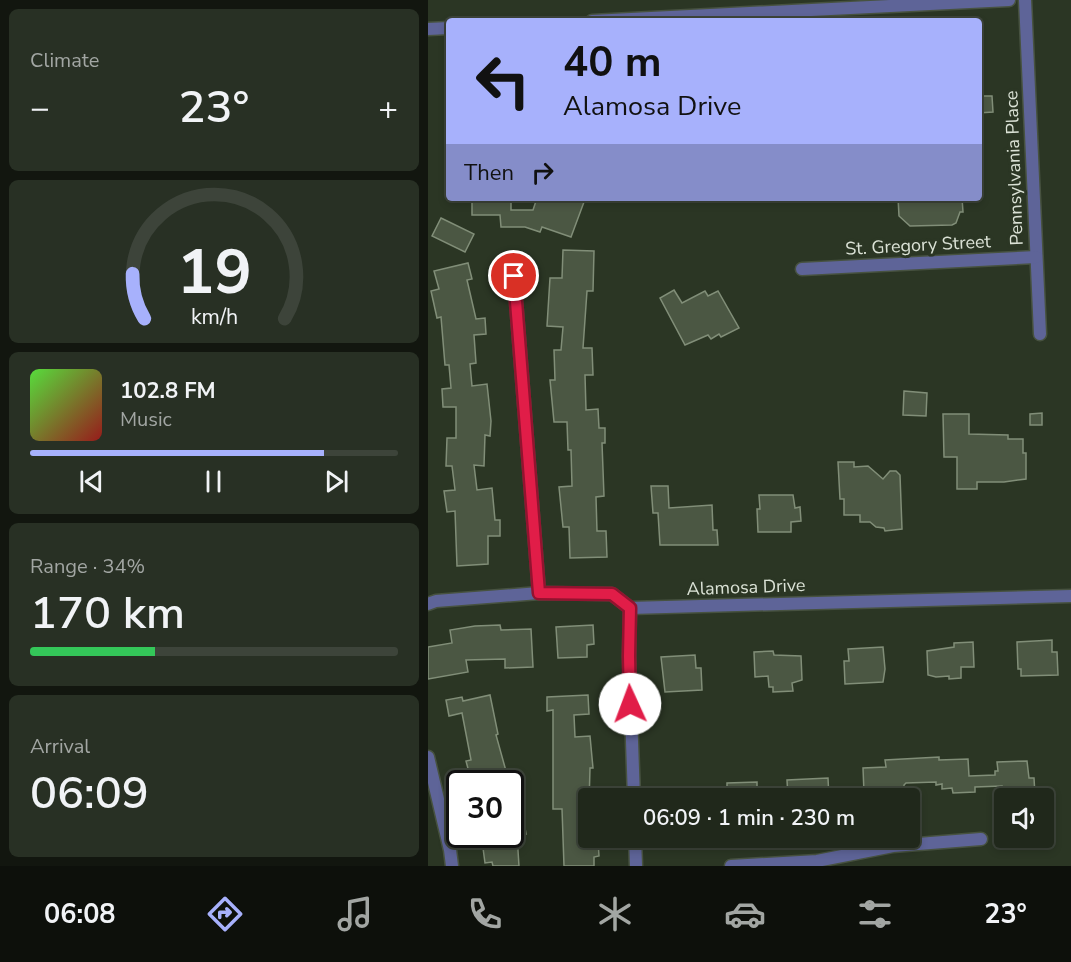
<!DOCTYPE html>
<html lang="en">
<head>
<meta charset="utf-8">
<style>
  body { margin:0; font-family:"Nunito Sans",sans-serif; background:#283024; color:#f1f3f6; height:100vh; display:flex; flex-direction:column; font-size:22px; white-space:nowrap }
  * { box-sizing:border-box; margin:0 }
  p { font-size:20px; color:#a2a6a3 }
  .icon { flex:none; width:33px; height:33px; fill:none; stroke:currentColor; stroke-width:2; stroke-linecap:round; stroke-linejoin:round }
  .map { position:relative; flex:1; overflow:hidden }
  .side { display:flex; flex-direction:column; gap:9px; padding:9px; background:#12160f; width:428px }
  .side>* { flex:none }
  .banner { position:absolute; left:18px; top:18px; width:536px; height:183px; border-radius:6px; box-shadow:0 3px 9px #0003,0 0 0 2px #3d443a; background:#a7b1fc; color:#111; overflow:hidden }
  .tools { position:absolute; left:566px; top:788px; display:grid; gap:12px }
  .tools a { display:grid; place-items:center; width:60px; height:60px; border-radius:6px; background:#20281b; box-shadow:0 3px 9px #0003,0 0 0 2px #3d443a; font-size:30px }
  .speed { position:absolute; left:18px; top:770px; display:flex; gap:12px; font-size:30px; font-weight:700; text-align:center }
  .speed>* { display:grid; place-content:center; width:78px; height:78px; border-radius:50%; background:#20281b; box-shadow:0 3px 9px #0003,0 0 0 2px #3d443a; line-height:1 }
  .speed .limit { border:3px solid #111; border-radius:9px; background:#fff; color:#111 }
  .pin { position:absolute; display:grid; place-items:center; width:51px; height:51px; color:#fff; margin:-26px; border:3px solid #fff; border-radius:50%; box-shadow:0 2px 6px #0007 }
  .me { position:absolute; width:66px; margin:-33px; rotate:358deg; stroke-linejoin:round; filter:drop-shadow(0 0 4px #0008) }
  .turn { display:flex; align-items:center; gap:21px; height:126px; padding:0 18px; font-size:27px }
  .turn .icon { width:78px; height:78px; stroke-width:2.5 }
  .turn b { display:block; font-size:42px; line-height:51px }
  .then { display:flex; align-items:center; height:57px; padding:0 18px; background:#0003; gap:12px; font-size:22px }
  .big { font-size:45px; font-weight:600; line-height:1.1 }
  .side .card { flex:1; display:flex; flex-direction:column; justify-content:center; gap:9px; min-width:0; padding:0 21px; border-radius:9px; background:#283024 }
  .side .dial { align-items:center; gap:0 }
  .dial svg { height:156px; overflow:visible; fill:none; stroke:#3d443a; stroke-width:7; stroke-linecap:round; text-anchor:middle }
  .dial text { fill:#f1f3f6; stroke:none }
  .song { display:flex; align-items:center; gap:18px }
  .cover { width:72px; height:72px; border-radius:9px; background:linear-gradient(135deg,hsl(110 70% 55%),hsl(0 70% 35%)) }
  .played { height:6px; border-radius:3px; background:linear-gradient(90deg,#a7b1fc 80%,#3d443a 80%) }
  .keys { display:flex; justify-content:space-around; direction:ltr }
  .heat { display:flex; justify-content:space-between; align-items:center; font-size:33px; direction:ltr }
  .charge { height:9px; border-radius:4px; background:linear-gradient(90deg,#34c759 34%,#3d443a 0) }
  .trip { position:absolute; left:150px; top:788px; width:342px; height:60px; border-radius:6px; background:#20281b; box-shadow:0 3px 9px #0003,0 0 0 2px #3d443a; font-weight:600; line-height:60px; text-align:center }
  .menu { display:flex; height:96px; justify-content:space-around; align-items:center; background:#0d100b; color:#a2a6a3 }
  .menu .icon { width:42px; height:42px }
  .menu .current { color:#a7b1fc }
  .menu b { font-size:27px; color:#f1f3f6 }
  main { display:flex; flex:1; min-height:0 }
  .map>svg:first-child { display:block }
  .building { fill:#4b5743; stroke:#818e78; stroke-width:1.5 }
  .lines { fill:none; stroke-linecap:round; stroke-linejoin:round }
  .street-casing { stroke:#475240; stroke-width:15 }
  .street { stroke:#5e6498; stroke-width:12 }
  .route-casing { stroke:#92132f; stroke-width:15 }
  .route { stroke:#e11d48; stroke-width:10 }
  .labels { text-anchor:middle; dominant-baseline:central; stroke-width:6; stroke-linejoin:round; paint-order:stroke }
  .street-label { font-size:18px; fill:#dbe2d6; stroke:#2b3624 }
</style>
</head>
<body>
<main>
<section class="side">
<div class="card"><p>Climate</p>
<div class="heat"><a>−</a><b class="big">23°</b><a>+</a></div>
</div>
<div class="card dial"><svg viewBox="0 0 100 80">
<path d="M14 69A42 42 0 1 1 86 69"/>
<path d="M14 69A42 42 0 0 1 8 46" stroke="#a7b1fc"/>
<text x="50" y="56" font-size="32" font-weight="700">19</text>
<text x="50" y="72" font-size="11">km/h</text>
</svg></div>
<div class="card">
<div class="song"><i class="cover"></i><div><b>102.8 FM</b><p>Music</p></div></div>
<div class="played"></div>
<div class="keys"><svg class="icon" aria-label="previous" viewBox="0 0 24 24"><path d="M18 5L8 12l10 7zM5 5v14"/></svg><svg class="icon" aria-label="pause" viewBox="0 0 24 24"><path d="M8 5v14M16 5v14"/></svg><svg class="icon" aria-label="next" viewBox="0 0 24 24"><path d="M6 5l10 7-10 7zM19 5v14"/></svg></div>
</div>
<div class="card"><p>Range · 34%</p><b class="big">170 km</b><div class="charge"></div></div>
<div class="card"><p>Arrival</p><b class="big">06:09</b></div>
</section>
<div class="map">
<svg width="644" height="866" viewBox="0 0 644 866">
  <rect width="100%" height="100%" fill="#2b3624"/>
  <g class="building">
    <polygon points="550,96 564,96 565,112 550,113"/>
    <polygon points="44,198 83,198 83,210 105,210 109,198 145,198 156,202 143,237 114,227 112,232 97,227 73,227 72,215 44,215"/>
    <polygon points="470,198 534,198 535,212 532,212 528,223 524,225 482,226 471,216"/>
    <polygon points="13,218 46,234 37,252 4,236"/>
    <polygon points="135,250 166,251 165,291 159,291 155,348 164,348 165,375 157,375 158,410 170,409 171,428 177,428 177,443 174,443 176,496 168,497 169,531 178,531 179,557 142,558 141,527 135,527 131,487 144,486 143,450 140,450 139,422 126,422 122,380 127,380 126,350 133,350 135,327 119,326 122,278 134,278"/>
    <polygon points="40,263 44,279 39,280 48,319 57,318 58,334 46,335 48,363 42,364 44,386 59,384 63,421 62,436 57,435 56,466 46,465 49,490 64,488 67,520 72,520 72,536 60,536 60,564 29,566 27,511 19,512 16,491 27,490 24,466 18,466 19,438 28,438 28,407 15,407 14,389 23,388 21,365 17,365 13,317 9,318 3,291 11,289 6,271"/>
    <polygon points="246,290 254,303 277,291 280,296 290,291 311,328 293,337 291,334 283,339 280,335 257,345 232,298"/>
    <polygon points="476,391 499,393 498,416 475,415"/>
    <polygon points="614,413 614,425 602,425 602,414"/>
    <polygon points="515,414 541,414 541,434 580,435 580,439 595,439 595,453 598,453 598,479 576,482 549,482 549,489 529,489 529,457 516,457"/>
    <polygon points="410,462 426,462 426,467 440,466 455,479 462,471 468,471 472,475 474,529 457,531 456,528 448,527 442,522 432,522 432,515 416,515 416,499 412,499"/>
    <polygon points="223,486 240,486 241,508 284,505 285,530 289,530 290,545 232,545 230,513 225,513"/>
    <polygon points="331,495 365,495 367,508 372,507 373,521 363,522 363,532 330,532 329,509 332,509"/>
    <polygon points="72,625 73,630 103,629 105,667 77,668 77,659 38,660 40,672 0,679 0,647 24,643 22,630 47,626"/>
    <polygon points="165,625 166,644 159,645 159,657 130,658 128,627"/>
    <polygon points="624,640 624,652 629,652 630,675 593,676 593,669 590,669 589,642"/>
    <polygon points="545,642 546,667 533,667 533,678 521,679 521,676 508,677 500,675 499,651 526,647 526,643"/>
    <polygon points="455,647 457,669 455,682 417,684 416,661 421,661 420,649"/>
    <polygon points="345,651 346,655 373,656 374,680 364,683 365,691 345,692 345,687 341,687 340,676 327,677 326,652"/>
    <polygon points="267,655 268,668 273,668 274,690 237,692 233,657"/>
    <polygon points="62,695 70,734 68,735 78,771 43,780 38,761 43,760 34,713 21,716 18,700 34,697 35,701"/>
    <polygon points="160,695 161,714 146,715 147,737 162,736 165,768 162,768 160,841 170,840 171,856 166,857 166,866 136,866 134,809 125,809 125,710 119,711 119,697"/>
    <polygon points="511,757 511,760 540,759 541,776 567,775 567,771 570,771 569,762 599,761 601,778 606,778 607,795 584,795 584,791 574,791 574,786 547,787 547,792 525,793 524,788 514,789 514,784 508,785 508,782 478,783 476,785 476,793 455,794 455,798 438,798 438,793 436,793 435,768 458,767 457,760"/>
    <polygon points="82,777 89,777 98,834 89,835 91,866 65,866 64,862 57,863 55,848 67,847 66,834 82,834"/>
    <polygon points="400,778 401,798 360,798 359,780"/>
    <polygon points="329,782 329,798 299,798 299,783"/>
  </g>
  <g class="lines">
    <defs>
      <g id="street">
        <polyline points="597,0 612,334"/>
        <polyline points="164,21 581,0"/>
        <polyline points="0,29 21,28"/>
        <polyline points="374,269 608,257"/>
        <polyline points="86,276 111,593"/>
        <polyline points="0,604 8,601 111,593 184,594 202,608 644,596"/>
        <polyline points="202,608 201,656 206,798"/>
        <polyline points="0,757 22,850 24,866"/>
        <polyline points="207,837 208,866"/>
        <polyline points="303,866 389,861 465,846 553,839"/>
      </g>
    </defs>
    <use href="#street" class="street-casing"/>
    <use href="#street" class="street"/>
  </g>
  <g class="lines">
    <defs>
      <polyline id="route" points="86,276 111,593 184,594 202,608 201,656 202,704"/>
    </defs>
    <use href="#route" class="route-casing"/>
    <use href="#route" class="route"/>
  </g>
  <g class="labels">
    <g class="street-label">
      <text transform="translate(586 168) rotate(-92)">Pennsylvania Place</text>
      <text transform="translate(490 245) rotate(-3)">St. Gregory Street</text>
      <text transform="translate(318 587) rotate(-2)">Alamosa Drive</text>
    </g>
  </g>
</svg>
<div class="tools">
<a><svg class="icon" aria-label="sound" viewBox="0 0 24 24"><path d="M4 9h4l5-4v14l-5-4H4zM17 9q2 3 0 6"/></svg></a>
</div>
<div class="speed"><div class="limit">30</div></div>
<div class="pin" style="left:86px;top:276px;background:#d93025"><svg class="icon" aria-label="arrive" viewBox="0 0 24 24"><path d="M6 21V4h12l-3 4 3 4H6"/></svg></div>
<svg class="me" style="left:202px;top:704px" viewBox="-20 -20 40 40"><circle r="19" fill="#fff"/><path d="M0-13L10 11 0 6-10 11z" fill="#e11d48"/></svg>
<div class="trip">06:09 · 1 min · 230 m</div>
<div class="banner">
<div class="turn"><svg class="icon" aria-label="left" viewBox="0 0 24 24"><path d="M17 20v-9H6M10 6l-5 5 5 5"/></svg><div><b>40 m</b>Alamosa Drive</div></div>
<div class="then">Then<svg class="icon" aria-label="right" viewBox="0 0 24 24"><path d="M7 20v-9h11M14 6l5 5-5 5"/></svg></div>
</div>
</div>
</main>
<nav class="menu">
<b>06:08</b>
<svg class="icon current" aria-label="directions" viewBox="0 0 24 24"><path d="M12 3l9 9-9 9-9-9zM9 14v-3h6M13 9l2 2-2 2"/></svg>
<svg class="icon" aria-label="music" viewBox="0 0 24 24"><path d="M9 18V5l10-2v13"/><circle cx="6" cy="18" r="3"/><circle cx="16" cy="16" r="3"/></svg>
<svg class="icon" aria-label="phone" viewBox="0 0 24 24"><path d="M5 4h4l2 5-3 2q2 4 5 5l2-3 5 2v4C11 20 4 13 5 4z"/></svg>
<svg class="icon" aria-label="climate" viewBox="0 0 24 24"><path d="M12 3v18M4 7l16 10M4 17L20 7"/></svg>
<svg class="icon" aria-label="car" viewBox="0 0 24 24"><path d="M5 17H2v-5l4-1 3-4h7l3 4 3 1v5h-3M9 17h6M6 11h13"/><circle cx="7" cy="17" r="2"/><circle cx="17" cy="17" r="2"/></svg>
<svg class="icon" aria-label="filters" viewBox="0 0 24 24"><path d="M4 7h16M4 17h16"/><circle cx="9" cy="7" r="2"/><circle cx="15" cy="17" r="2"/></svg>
<b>23°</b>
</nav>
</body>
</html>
